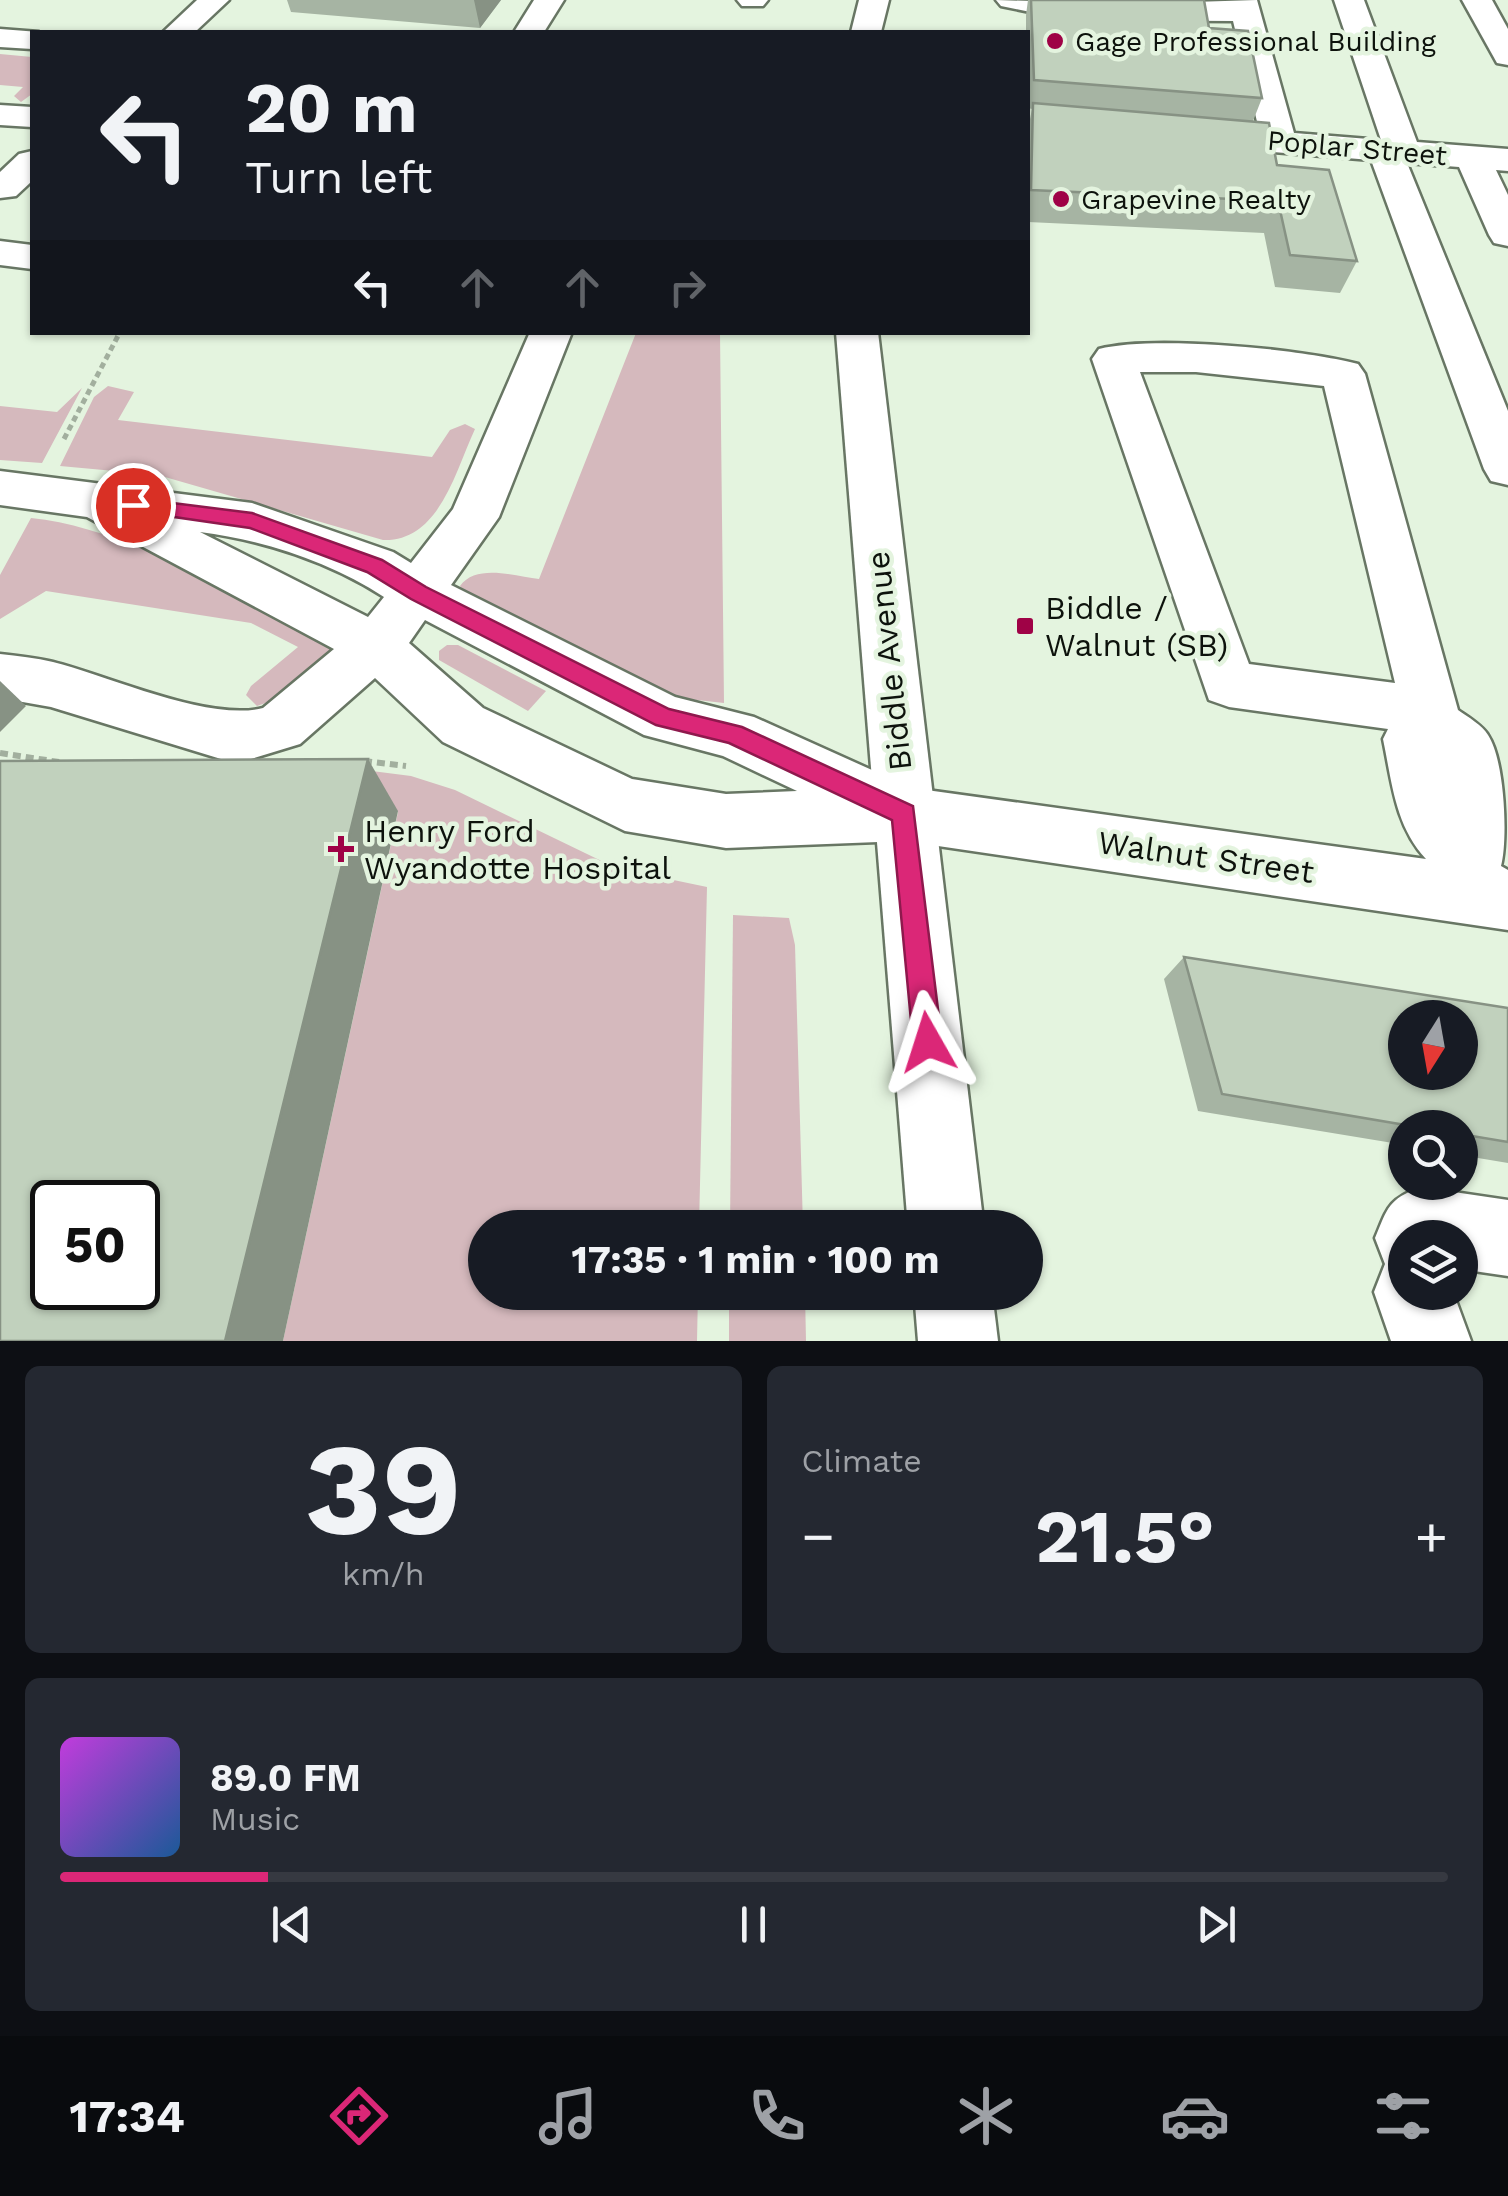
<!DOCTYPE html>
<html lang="en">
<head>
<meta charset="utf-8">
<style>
  body { margin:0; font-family:"Work Sans",sans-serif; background:#242831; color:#f1f3f6; height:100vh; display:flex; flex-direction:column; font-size:38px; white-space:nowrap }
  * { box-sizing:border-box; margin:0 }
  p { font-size:32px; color:#9ea1a6 }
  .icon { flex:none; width:55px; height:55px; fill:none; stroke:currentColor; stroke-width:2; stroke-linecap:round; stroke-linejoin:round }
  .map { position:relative; height:1341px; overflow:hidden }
  .panel { display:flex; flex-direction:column; gap:25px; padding:25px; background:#0d0f14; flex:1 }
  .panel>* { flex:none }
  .banner { position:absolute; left:30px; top:30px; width:1000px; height:305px; border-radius:0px; box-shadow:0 2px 8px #0004; background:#171b24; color:#f1f3f6; overflow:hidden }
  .needle { width:65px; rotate:191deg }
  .fabs { position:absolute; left:1388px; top:1000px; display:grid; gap:20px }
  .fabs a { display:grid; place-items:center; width:90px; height:90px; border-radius:50%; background:#171b24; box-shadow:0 2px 8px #0004; font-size:50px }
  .speed { position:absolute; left:30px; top:1180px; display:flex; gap:20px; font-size:50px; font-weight:700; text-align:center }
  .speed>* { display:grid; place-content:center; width:130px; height:130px; border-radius:50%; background:#171b24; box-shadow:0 2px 8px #0004; line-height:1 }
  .speed .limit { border:5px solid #111; border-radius:15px; background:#fff; color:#111 }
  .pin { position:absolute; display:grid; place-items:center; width:85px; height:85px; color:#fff; margin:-42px; border:5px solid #fff; border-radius:50%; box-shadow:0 2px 10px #0007 }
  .me { position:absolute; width:110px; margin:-55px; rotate:354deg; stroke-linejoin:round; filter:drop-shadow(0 0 8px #0008) }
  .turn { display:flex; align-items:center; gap:35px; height:210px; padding:0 50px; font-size:45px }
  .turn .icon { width:130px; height:130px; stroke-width:2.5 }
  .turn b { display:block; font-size:70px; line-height:85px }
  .lanes { display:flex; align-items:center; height:95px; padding:0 50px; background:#0003; justify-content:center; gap:50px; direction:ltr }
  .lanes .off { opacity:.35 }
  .big { font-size:75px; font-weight:700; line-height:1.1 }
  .panel .card { flex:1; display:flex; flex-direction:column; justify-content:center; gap:15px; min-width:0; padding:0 35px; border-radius:15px; background:#242831 }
  .panel .dial { align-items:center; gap:0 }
  .dial b { font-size:130px; line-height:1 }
  .song { display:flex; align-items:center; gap:30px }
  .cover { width:120px; height:120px; border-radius:15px; background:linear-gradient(135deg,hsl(290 70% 55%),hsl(210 70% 35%)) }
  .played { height:10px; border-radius:5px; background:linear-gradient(90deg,#db2777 15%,#363941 15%) }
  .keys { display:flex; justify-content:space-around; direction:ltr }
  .heat { display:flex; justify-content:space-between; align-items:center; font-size:55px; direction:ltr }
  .panel .tiles { flex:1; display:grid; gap:25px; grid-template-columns:1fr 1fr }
  .card:last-child { grid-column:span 2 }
  .trip { position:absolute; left:468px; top:1210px; width:575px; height:100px; border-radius:50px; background:#171b24; box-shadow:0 2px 8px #0004; font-weight:700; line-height:100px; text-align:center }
  .menu { display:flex; height:160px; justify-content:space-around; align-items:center; background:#090b0e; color:#9ea1a6 }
  .menu .icon { width:70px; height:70px }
  .menu .on { color:#db2777 }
  .menu b { font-size:45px; color:#f1f3f6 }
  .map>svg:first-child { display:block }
  .green { fill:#d5b9bd }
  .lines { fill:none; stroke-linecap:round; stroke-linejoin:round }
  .minor-casing { stroke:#687664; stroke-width:5 }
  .major-casing { stroke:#687664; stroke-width:5 }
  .path-far1 { stroke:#a2af9e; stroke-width:5; stroke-dasharray:6 4; stroke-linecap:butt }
  .path { stroke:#a2af9e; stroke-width:6; stroke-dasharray:8 5; stroke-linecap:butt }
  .minor { fill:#fff; fill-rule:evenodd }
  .major { fill:#fff; fill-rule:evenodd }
  .wall { fill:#a6b4a3 }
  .shaded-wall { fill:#879284 }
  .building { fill:#c1d1bd; stroke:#879284; stroke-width:2.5; fill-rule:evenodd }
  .route { fill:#db2777; stroke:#8e194d; stroke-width:2.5 }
  .poi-dot { fill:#9f0246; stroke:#e4f4df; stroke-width:4 }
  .labels { text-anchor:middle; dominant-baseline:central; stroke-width:9; stroke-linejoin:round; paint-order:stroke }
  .far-poi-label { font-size:28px; fill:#0d120c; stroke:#e4f4df; text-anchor:start }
  .far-street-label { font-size:28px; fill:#0d120c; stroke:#e4f4df }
  .poi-label { font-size:32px; fill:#0d120c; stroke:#e4f4df; text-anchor:start }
  .street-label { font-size:32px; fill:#0d120c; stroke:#e4f4df }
</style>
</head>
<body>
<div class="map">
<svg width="1508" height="1341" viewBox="0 0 1508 1341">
  <rect width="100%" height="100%" fill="#e4f4df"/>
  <g class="green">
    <polygon points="0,54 32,57 32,94 21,102 14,96 23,87 0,85"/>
    <path d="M636,333H720L724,703L670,697L466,595L460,586C476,563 515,576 539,579Z"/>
    <path d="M108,386L134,392L118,420L432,457L450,430L465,424L475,429C455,472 439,542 383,540L158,475L60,466L94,397Z"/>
    <polygon points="82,388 42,463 0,460 0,406 57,412"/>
    <path d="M31,518C130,528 233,596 323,641L330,648L329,656L274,700L257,706L246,695L251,686L298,647L251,623L46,591L0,619V575Z"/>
    <polygon points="447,645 458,645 546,691 528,711 439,660 439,651"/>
    <polygon points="364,770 411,776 455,790 616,868 707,887 699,1227 485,1228 485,1292 698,1293 697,1341 283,1341 398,812"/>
    <polygon points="733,915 789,918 795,945 803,1227 730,1227"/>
    <polygon points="729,1293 805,1293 806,1341 729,1341"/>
  </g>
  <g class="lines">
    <defs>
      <g id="minor">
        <polygon points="197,0 229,0 195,32 163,32"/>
        <polygon points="534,0 564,0 544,32 514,32"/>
        <polygon points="737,0 768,0 763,6 742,6"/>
        <polygon points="996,0 1128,4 1257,0 1294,133 1381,140 1334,0 1364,0 1417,142 1508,149 1508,171 1496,170 1508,195 1508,246 1494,243 1489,235 1459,167 1407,163 1508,411 1508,485 1491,481 1484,469 1371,160 1200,146 1188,143 1183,136 1188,129 1200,126 1259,130 1233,21 1069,20 1001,6"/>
        <polygon points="1462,0 1492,0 1508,29 1508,65 1497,63"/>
        <polygon points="0,29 39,32 32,32 32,49 0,47"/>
        <polygon points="0,105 32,107 32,127 0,125"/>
        <polygon points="32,151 32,181 16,196 0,198 0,172 19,154"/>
        <polygon points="0,241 32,245 32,269 0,265"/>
        <path d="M530,332H572L499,517L451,585L675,697L754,717L912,788L1426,859C1395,826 1392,782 1383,739L1388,729L1229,707L1209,700L1092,359L1099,349C1153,335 1303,349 1358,364L1365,374L1458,710C1468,717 1482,725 1488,735C1505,761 1508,840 1501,866L1508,870V930L904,841L726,848L625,831L443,742L375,678L300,744L251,759H221L51,707L0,698V654C18,656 36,658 53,662C109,676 209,722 263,708L334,649L87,517L0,505V471L252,503L393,552L411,563L453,509ZM1140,372H1196L1324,386L1395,683L1249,664ZM200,532C263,540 330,562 384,597L368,617ZM425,620L644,735L723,756L797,791L726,794L632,779L483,708L409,643Z"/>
        <path d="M1420,1187L1508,1200V1276L1460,1269V1238H1405V1292H1453L1471,1341H1391L1374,1292L1385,1264L1375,1238C1388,1207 1388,1200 1420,1187Z"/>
      </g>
      <g id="major">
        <polygon points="859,0 889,0 881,32 851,32"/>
        <polygon points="836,332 878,332 984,1228 908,1228"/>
        <polygon points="914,1292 992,1292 998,1341 918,1341"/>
      </g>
    </defs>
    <use href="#minor" class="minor-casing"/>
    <use href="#major" class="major-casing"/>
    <polyline class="path-far1" points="64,439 120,332"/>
    <g class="path">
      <polyline points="0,753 59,762"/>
      <polyline points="364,761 406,766"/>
    </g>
    <use href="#minor" class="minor"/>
    <use href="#major" class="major"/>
  </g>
  <g class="wall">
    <polygon points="287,0 501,0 480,28 291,12"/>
    <polygon points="1028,0 1204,0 1209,28 1262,98 1253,121 1277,165 1357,261 1340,293 1275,287 1264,233 1028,222 1028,129 1032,109 1028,108 1028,32 1026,32 1026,15"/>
    <polygon points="1184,957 1508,1008 1508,1163 1460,1155 1460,1128 1405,1128 1405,1145 1198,1111 1164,979"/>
  </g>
  <g class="shaded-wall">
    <polygon points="474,0 501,0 480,28"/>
    <polygon points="0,681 26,706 0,732"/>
    <polygon points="368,759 398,811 283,1341 225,1341"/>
  </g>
  <g class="building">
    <polygon points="1031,0 1204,0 1209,28 1248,31 1262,98 1034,80"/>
    <polygon points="1033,103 1269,123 1277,165 1329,170 1357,261 1290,255 1278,201 1031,190"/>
    <path d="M368,759L225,1341H0V761ZM52,1202H138V1288H52Z"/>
    <path d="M1184,957L1508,1008V1142L1460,1134V1128H1423L1222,1094ZM1405,1018H1460V1072H1405Z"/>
  </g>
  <polygon class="route" points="133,498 252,513 382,560 426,587 669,709 742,727 913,806 942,1042 938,1052 928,1056 917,1052 913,1042 892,820 729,743 656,725 411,599 367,572 250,528 126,510 123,505"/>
  <g class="poi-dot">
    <circle cx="1055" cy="41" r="10"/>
    <circle cx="1061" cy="199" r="10"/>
    <rect x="1015" y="616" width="20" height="20" rx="5"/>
    <path d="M336 834h10v10h10v10h-10v10h-10v-10h-10v-10h10z"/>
  </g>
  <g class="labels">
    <g class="far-poi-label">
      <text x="1075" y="41">Gage Professional Building</text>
      <text x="1081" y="199">Grapevine Realty</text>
    </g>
    <g class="far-street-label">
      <text transform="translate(1357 148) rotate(5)">Poplar Street</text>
    </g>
    <g class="poi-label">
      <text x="1045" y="608">Biddle /<tspan x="1045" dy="37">Walnut (SB)</tspan></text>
      <text x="364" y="831">Henry Ford<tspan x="364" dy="37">Wyandotte Hospital</tspan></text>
    </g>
    <g class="street-label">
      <text transform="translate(889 661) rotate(-96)">Biddle Avenue</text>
      <text transform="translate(1206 857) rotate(8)">Walnut Street</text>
    </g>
  </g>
</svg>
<div class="fabs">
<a><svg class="needle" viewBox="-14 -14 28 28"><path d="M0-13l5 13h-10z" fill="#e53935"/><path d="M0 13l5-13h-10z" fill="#9ea1a6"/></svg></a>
<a><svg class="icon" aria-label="search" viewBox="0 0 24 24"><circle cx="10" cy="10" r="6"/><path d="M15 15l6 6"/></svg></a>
<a><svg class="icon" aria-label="layers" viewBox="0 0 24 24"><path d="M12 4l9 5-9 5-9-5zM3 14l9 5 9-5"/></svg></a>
</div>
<div class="speed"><div class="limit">50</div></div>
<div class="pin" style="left:133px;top:505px;background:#d93025"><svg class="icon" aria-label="arrive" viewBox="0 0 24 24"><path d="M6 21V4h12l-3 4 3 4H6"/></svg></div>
<svg class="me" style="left:928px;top:1042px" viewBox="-20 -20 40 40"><path d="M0-17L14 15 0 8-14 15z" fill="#db2777" stroke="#fff" stroke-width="4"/></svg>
<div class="trip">17:35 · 1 min · 100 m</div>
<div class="banner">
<div class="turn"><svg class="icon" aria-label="left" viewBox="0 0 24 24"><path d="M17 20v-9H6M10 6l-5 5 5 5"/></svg><div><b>20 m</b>Turn left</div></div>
<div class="lanes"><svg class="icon" aria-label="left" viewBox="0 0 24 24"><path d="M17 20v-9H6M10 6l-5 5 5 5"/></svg><svg class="icon off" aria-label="ahead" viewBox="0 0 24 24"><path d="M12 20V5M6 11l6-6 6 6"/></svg><svg class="icon off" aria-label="ahead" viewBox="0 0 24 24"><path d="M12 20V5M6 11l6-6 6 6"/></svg><svg class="icon off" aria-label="right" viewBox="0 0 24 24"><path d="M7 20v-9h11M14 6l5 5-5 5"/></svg></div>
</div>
</div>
<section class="panel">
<div class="tiles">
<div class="card dial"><b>39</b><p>km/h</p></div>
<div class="card"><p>Climate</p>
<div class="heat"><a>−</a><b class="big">21.5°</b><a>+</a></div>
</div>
<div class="card">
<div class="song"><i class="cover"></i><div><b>89.0 FM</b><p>Music</p></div></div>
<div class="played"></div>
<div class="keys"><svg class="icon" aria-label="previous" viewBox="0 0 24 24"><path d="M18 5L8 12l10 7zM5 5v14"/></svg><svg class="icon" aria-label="pause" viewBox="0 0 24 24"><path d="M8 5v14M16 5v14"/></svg><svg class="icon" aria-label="next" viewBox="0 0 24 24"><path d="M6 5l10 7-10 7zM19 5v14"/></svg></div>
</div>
</div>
</section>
<nav class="menu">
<b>17:34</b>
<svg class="icon on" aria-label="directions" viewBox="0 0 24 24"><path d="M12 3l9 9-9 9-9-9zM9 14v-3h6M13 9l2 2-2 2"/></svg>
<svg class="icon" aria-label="music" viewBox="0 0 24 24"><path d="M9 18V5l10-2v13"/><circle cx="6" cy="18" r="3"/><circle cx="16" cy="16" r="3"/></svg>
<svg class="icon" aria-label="phone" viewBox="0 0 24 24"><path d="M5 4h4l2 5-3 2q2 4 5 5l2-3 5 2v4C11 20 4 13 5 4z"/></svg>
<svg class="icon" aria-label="climate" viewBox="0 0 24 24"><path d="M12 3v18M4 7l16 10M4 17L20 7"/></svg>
<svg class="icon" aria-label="car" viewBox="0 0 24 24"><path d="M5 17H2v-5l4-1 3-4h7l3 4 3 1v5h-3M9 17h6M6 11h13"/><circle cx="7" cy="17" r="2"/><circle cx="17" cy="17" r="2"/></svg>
<svg class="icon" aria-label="filters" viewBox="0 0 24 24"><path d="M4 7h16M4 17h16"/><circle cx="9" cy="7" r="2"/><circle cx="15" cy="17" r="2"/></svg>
</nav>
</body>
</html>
